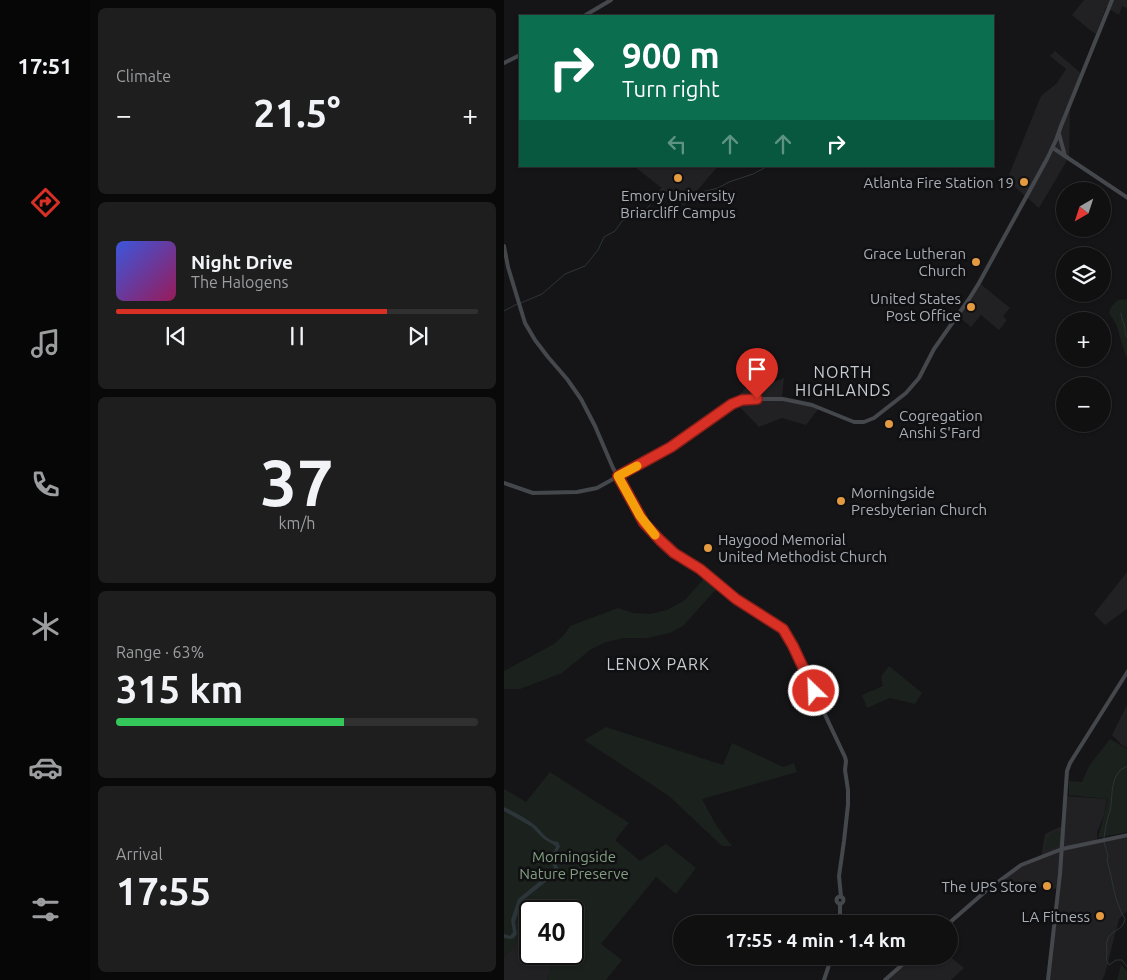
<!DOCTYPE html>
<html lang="en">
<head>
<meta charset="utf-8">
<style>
  body { margin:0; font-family:Ubuntu,sans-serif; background:#1e1e1f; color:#f1f3f6; height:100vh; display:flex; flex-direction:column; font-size:19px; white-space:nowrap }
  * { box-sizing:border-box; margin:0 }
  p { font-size:16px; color:#9c9d9f }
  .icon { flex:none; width:28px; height:28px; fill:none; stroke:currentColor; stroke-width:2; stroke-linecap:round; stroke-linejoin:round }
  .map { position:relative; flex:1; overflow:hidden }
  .side { display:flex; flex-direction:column; gap:8px; padding:8px; background:#090909; width:414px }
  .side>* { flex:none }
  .hud { position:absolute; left:15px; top:15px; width:475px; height:152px; border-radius:0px; box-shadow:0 1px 4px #0004,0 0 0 1px #303031; background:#0b6e4f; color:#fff; overflow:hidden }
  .needle { width:32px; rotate:219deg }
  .controls { position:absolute; left:552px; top:182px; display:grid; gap:10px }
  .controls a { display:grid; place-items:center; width:55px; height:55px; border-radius:50%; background:#101011; box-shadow:0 1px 4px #0004,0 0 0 1px #303031; font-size:25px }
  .speed { position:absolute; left:15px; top:900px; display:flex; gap:10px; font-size:25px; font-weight:700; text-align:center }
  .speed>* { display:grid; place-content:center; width:65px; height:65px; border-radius:50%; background:#101011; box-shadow:0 1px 4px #0004,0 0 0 1px #303031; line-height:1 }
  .speed .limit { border:2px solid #111; border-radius:8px; background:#fff; color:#111 }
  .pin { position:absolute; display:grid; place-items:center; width:42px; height:42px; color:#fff; margin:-51px -21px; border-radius:50% 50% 50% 0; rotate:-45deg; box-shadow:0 0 5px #0007 }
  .pin .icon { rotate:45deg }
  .me { position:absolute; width:55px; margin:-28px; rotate:336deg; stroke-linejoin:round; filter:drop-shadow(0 0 4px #0008) }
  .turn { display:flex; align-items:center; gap:18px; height:105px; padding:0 20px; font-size:22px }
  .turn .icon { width:65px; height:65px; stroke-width:2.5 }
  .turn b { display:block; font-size:35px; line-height:42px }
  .lanes { display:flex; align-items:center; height:48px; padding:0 20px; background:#0003; justify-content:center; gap:25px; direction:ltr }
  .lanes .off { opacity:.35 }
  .big { font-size:38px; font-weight:600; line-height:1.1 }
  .side .card { flex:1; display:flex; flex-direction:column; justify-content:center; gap:8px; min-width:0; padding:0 18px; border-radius:8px; background:#1e1e1f }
  .side .dial { align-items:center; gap:0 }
  .dial b { font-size:65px; line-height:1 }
  .song { display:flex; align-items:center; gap:15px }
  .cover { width:60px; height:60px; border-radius:8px; background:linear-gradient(135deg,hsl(230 70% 55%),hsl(330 70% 35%)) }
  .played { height:5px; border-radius:2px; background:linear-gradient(90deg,#d93025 75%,#303031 75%) }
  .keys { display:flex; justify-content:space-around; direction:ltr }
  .heat { display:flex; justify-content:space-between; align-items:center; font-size:28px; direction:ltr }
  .charge { height:8px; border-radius:4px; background:linear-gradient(90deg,#34c759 63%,#303031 0) }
  .trip { position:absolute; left:169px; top:915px; width:285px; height:50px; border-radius:25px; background:#101011; box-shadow:0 1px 4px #0004,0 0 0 1px #303031; font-weight:600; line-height:50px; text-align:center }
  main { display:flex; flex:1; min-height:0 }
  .dock { display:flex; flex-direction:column; width:90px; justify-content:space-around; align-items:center; background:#060607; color:#9c9d9f }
  .dock .icon { width:35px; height:35px }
  .dock .current { color:#d93025 }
  .dock b { font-size:22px; color:#f1f3f6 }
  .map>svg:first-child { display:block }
  .built { fill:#212124 }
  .green { fill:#1b211c }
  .water { fill:#2c3539 }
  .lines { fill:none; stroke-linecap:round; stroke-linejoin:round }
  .stream { stroke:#2c3539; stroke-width:1 }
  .secondary { stroke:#44474b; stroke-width:4 }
  .route-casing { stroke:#8d1f18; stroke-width:12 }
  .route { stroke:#d93025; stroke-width:9 }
  .slow { stroke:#f59e0b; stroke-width:9 }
  .poi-dot { fill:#e49a40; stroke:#101012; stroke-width:2 }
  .labels { text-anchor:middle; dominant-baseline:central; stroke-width:5; stroke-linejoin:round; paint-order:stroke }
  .poi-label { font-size:15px; fill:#a8aeb6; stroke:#101012; text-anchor:end }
  .park-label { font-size:15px; fill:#829f80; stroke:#101012 }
  .neighbourhood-label { font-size:16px; letter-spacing:1px; fill:#c8ccd2; stroke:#101012 }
</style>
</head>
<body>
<main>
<nav class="dock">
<b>17:51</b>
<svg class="icon current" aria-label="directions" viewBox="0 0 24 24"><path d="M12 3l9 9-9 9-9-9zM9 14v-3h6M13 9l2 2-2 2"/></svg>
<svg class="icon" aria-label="music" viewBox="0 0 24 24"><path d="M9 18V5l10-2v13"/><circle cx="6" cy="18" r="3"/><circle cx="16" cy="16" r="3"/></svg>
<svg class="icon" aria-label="phone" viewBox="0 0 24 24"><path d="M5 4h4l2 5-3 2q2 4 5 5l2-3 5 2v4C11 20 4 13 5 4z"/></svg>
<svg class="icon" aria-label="climate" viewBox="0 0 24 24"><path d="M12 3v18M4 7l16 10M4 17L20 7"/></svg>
<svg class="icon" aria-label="car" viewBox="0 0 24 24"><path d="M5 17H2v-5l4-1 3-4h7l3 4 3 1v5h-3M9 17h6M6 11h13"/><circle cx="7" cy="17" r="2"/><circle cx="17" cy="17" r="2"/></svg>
<svg class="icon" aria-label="filters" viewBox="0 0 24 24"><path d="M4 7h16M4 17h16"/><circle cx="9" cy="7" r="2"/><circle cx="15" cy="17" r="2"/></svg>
</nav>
<section class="side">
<div class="card"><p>Climate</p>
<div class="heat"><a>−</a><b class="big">21.5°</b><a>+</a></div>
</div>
<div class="card">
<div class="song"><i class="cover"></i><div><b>Night Drive</b><p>The Halogens</p></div></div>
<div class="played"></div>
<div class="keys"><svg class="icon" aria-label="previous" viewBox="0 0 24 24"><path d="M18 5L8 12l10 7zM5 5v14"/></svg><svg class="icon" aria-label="pause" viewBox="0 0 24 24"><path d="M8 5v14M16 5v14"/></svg><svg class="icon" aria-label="next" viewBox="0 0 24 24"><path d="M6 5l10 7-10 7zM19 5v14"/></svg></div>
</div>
<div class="card dial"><b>37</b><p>km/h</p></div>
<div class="card"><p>Range · 63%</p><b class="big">315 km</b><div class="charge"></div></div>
<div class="card"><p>Arrival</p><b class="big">17:55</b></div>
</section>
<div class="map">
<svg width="624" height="980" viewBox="0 0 624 980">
  <rect width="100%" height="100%" fill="#151517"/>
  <g class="built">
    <polygon points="580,0 623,0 623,7 622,8 618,6 615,15 602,7 592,34 586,30 568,15"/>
    <polygon points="551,51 578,74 566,106 565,157 535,208 503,180 537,96 553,83 562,69 546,56"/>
    <polygon points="130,166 214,166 180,206"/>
    <polygon points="474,282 506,308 499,316 503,320 495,330 477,315 467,327 453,315"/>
    <polygon points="256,374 267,383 280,378 278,398 315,408 302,425 278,418 255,427 232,403 234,396"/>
    <polygon points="623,572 623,609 601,625 590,614"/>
    <polygon points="623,705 624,748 623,748 618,745 608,735"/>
    <polygon points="560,796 603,799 600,815 593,832 593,841 623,835 624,910 615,919 601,974 598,980 544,980 554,889 493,882 516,866 537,857 541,834 560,825"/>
    <polygon points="16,939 26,948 26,954 34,954 48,965 43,980 0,980 0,957"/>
    <polygon points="407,956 445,956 460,968 447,980 382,980"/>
  </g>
  <g class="green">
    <polygon points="623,299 624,299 623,360 612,324 605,313 607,307 614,300"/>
    <polygon points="203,575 216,585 179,626 166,633 143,638 120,638 102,642 86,650 58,673 16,689 0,689 0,671 50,644 60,635 66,626 114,608 129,613 146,614 163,610 181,600"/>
    <polygon points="385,666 418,693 411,704 386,698 363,708 358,695 379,686 377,677"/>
    <polygon points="102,727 219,765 228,743 279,767 290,763 293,772 198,799 212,825 228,846 218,846 165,796 80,740"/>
    <polygon points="606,739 623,749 623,832 594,838 604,799 565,795 565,781 578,782 585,766"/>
    <polygon points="46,772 125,823 111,840 136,861 162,844 192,868 172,894 152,877 97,944 118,960 102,980 43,980 48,965 34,954 69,954 69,911 26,911 26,948 16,940 0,957 0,789 22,802"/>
    <path d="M554,831L556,832L554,846L542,850L541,848C543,837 543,835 554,831Z"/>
    <polygon points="617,965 623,971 623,980 613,980"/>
  </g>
  <path class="water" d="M0,807C10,812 20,817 28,823C39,831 40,840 54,842L56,846C55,850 51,853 51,857C50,862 55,865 54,872L18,901L11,922L13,934L10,938L6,939L0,938V934L6,936L9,932L7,920L14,899L36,881L45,876L49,872L50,868L47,857L52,847L50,845L40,839L28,827L0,811Z"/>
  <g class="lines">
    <g class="stream">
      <polyline points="149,202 151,199 150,196 158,189 164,192 177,195 202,191 214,188 225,182 249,174 264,166"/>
      <polyline points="129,216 139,213 146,205"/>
      <polyline points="17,303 38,294 61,274 81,266 94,250 100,237 111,231 118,221 126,218"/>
      <polyline points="0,311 13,304"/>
      <path d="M617,313C617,318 620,323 621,328C621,332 621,335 624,339"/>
      <polyline points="624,344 624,345"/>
      <path d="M600,838C601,830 603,819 606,811C609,799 606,784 614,773C616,769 620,768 624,766"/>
      <path d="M600,842L604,856L603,861C610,883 609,899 621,919C619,932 606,929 603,941C602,945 603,949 603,953C602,959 602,960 605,965L612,960H618L624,968"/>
    </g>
    <g class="secondary">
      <polyline points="80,16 107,0"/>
      <polyline points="0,63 16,55"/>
      <polyline points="555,134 561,156"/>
      <polyline points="549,148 624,198"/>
      <polyline points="0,246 4,267 21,323 31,340 44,357 63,379 77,399 91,426 109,468 140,523 152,536 170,553 196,569 232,599 277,627 282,633 289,647 341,757 342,761 341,770 344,790 344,805 340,841 335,876 337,897"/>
      <polyline points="0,483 29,493 73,492 93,488 167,447 228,404 238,401 253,399 279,399 308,405 350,422 360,422 370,418 402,393 415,378 430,349 465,299 475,283 543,159 552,140 557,126 608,0"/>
      <circle cx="336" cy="900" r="3.5"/>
      <polyline points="336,904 336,924"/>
      <polyline points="444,924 483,890 517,865 558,849 624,835"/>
      <polyline points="320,980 328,956"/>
      <polyline points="381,980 408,956"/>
      <polyline points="544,980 556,874 563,771 566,763 624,671"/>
    </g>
  </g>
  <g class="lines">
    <defs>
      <polyline id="route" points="253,399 238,400 228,404 167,447 114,476 140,523 156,540 170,553 196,569 232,599 279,629 289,646 310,691"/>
    </defs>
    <use href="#route" class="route-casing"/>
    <use href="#route" class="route"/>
    <polyline class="slow" points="133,466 114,476 136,516 151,535"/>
  </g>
  <g class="poi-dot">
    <circle cx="174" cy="178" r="5"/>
    <circle cx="520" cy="182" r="5"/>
    <circle cx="472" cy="262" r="5"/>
    <circle cx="467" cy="307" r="5"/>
    <circle cx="385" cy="424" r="5"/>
    <circle cx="337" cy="501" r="5"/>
    <circle cx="204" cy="548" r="5"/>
    <circle cx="543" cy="886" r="5"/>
    <circle cx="596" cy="916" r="5"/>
  </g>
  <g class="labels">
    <g class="poi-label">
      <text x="510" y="182">Atlanta Fire Station 19</text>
      <text x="174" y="195" text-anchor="middle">Emory University<tspan x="174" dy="17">Briarcliff Campus</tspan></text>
      <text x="462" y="253">Grace Lutheran<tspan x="462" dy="17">Church</tspan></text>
      <text x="457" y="298">United States<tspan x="457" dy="17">Post Office</tspan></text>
      <text x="395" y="415" text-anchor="start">Cogregation<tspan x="395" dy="17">Anshi S'Fard</tspan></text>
      <text x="347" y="492" text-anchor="start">Morningside<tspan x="347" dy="17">Presbyterian Church</tspan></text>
      <text x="214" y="539" text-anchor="start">Haygood Memorial<tspan x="214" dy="17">United Methodist Church</tspan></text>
      <text x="533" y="886">The UPS Store</text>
      <text x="586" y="916">LA Fitness</text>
    </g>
    <g class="park-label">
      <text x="70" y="856">Morningside<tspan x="70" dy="17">Nature Preserve</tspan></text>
    </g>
    <g class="neighbourhood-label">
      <text x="339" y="372">NORTH<tspan x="339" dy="18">HIGHLANDS</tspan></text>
      <text x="154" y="664">LENOX PARK</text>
    </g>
  </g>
</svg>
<div class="controls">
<a><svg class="needle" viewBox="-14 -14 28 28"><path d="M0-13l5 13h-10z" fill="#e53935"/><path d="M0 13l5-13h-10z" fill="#9c9d9f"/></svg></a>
<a><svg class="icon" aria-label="layers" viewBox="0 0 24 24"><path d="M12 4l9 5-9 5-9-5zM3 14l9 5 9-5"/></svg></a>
<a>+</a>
<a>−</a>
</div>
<div class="speed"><div class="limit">40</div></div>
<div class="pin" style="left:253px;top:399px;background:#d93025"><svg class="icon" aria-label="arrive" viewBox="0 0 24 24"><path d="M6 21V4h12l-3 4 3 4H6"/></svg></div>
<svg class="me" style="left:310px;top:691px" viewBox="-20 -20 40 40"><circle r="17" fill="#d93025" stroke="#fff" stroke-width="3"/><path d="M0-11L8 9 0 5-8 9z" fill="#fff"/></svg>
<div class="trip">17:55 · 4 min · 1.4 km</div>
<div class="hud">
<div class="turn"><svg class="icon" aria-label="right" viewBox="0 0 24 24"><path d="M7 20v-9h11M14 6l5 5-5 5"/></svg><div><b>900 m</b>Turn right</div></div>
<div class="lanes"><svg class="icon off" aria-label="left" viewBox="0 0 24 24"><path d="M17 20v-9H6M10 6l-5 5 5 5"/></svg><svg class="icon off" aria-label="ahead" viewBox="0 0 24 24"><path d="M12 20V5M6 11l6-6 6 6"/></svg><svg class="icon off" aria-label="ahead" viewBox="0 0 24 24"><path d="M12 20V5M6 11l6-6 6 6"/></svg><svg class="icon" aria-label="right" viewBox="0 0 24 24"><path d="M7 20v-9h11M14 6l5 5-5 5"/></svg></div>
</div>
</div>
</main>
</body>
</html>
